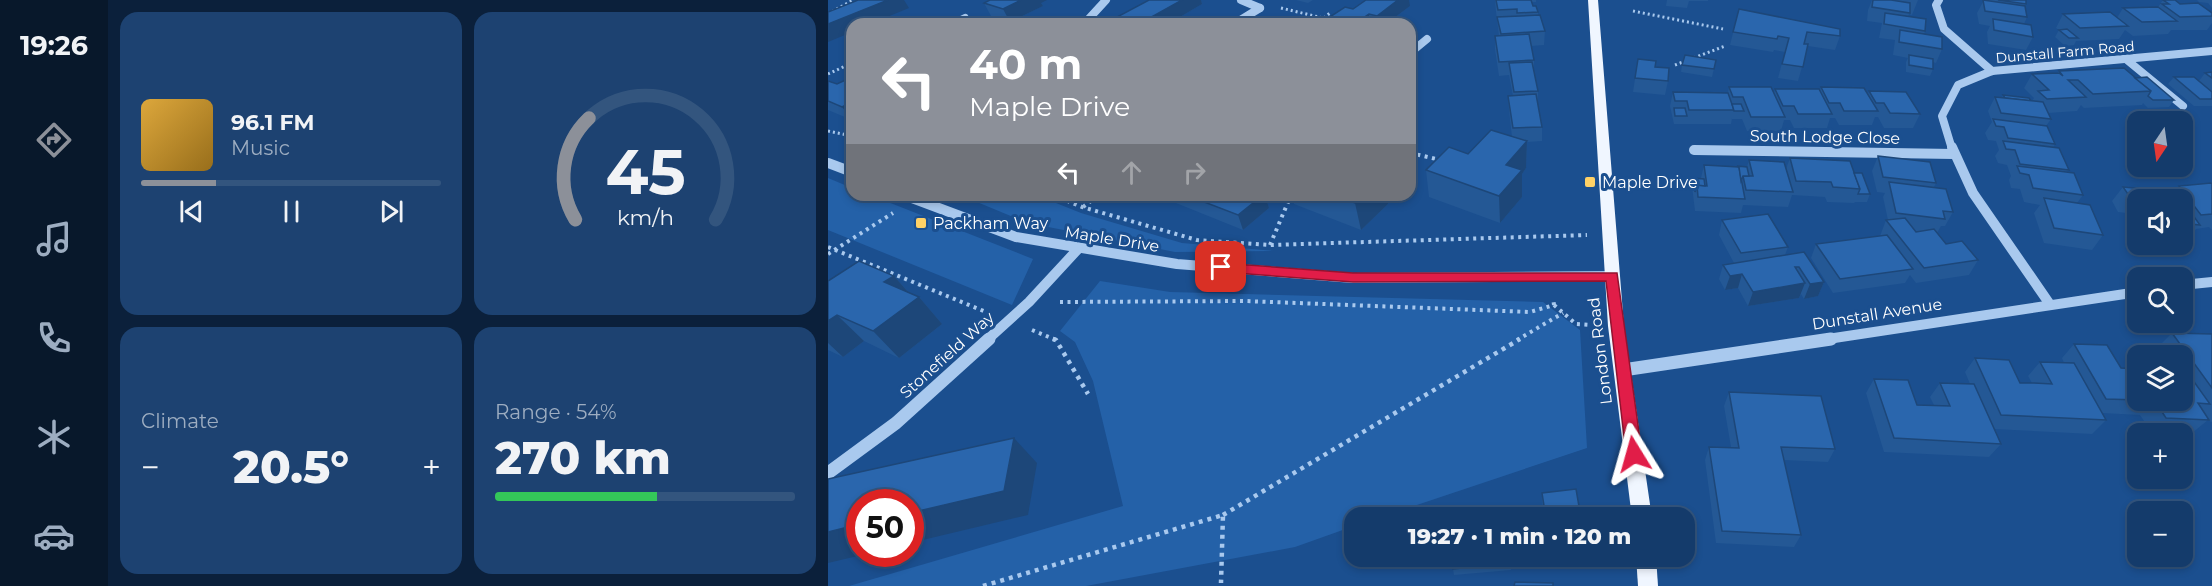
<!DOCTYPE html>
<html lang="en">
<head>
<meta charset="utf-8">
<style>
  body { margin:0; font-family:Montserrat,sans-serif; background:#1d4271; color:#f1f3f6; height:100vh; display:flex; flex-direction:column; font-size:22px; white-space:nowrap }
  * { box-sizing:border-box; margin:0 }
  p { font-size:20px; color:#9dadc1 }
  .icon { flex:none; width:33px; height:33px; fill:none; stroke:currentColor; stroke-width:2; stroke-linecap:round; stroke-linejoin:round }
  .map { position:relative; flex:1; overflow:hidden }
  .panel { display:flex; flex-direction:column; gap:12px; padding:12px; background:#0b203b; width:720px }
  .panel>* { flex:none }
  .top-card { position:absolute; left:18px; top:18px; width:570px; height:183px; border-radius:18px; box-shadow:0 3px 9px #0003,0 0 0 2px #33557e; background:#8c9099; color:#fff; overflow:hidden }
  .needle { width:39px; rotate:193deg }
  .tools { position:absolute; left:1299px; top:111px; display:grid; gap:12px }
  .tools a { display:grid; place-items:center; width:66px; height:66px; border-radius:12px; background:#143b6b; box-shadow:0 3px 9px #0003,0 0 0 2px #33557e; font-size:30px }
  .speed { position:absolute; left:18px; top:489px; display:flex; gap:12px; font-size:30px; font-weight:700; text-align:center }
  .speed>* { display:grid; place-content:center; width:78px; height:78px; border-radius:50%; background:#143b6b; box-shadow:0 3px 9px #0003,0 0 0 2px #33557e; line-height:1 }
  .speed .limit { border:9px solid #d22; background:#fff; color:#111 }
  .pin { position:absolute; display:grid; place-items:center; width:51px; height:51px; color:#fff; margin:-26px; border-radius:12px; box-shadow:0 3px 9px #0006 }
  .me { position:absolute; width:66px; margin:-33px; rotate:352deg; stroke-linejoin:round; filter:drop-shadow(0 0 4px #0008) }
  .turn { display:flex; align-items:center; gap:21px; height:126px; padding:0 24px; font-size:27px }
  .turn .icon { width:78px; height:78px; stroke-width:2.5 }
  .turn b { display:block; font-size:42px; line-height:51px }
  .lanes { display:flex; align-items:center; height:57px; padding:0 24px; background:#0003; justify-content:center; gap:30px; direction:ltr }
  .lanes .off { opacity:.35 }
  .big { font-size:45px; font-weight:800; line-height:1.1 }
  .panel .widget { flex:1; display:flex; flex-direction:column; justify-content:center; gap:9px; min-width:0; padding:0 21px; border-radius:18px; background:#1d4271 }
  .panel .dial { align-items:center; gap:0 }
  .dial svg { height:156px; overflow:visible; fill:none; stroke:#33557e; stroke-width:7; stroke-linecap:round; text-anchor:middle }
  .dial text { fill:#f1f3f6; stroke:none }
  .song { display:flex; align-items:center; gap:18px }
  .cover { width:72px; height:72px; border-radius:9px; background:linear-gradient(135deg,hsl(40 70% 55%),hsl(40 70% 35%)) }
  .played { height:6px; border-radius:3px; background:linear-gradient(90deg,#8c9099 25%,#33557e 25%) }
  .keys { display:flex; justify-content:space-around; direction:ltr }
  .heat { display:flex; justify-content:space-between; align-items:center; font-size:33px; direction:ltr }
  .charge { height:9px; border-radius:4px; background:linear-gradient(90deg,#34c759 54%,#33557e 0) }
  .panel .tiles { flex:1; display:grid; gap:12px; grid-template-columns:repeat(2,1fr) }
  .trip { position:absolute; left:516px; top:507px; width:351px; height:60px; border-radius:18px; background:#143b6b; box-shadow:0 3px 9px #0003,0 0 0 2px #33557e; font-weight:800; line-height:60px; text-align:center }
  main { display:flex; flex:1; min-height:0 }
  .dock { display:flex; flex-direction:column; width:108px; justify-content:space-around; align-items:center; background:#08182b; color:#9dadc1 }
  .dock .icon { width:42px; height:42px }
  .dock .selected { color:#8c9099 }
  .dock b { font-size:27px; color:#f1f3f6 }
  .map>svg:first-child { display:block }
  .green { fill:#2461a8 }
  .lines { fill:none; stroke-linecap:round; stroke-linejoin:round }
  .path-far2 { stroke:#a9c9ee; stroke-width:3; stroke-dasharray:2 3; stroke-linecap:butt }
  .path-far1 { stroke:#a9c9ee; stroke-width:4; stroke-dasharray:3 4.5; stroke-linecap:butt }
  .path { stroke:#a9c9ee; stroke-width:4.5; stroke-dasharray:4 5; stroke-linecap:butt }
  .minor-far2 { stroke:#a9c9ee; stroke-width:8 }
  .minor-far1 { stroke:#a9c9ee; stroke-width:10 }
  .minor { stroke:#a9c9ee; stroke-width:13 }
  .major { fill:#f0f6ff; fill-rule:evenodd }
  .wall { fill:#245895; fill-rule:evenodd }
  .shaded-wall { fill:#1d4779 }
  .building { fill:#2a66ad; stroke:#1d4779; stroke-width:1.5 }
  .route { fill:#e11d48; stroke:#92132f; stroke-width:1.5 }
  .poi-dot { fill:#ffd166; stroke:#1b4f8f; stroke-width:2 }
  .labels { text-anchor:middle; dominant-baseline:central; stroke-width:6; stroke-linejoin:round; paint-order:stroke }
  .far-street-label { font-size:14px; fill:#fff; stroke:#1b4f8f }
  .street-label { font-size:16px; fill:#fff; stroke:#1b4f8f }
  .poi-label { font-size:16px; fill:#fff; stroke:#1b4f8f; text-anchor:start }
</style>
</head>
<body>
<main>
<nav class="dock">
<b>19:26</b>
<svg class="icon selected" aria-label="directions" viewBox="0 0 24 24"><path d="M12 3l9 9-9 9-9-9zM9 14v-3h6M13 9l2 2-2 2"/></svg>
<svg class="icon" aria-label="music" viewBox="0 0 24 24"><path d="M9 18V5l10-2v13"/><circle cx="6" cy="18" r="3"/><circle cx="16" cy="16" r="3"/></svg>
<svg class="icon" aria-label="phone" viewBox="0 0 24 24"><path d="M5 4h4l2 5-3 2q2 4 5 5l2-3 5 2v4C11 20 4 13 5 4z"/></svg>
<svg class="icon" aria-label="climate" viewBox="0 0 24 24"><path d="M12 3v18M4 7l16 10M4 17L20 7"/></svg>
<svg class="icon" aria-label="car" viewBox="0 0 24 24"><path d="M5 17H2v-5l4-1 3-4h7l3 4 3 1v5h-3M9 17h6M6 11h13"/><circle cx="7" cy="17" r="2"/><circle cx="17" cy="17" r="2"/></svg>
</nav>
<section class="panel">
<div class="tiles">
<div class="widget">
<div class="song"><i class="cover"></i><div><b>96.1 FM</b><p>Music</p></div></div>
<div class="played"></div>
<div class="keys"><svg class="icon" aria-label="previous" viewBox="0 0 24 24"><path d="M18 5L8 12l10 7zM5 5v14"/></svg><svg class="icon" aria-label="pause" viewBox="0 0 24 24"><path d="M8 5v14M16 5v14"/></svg><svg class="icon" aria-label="next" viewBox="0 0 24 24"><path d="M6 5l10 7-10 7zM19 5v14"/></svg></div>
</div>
<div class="widget dial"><svg viewBox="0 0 100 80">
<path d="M14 69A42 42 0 1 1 86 69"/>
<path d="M14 69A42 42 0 0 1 21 17" stroke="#8c9099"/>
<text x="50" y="56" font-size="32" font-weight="700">45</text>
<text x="50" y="72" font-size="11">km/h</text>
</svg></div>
<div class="widget"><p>Climate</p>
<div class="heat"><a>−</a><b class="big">20.5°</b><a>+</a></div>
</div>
<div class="widget"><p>Range · 54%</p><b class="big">270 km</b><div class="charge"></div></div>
</div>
</section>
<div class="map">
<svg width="1384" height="586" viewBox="0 0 1384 586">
  <rect width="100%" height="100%" fill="#1b4f8f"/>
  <g class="green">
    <polygon points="0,178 24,188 24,195 42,195 205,259 184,305 0,230"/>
    <polygon points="132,195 208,195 253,213 354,243 446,251 347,252 200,223"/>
    <polygon points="272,281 342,292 715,302 752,330 759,448 553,517 526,518 526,526 467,547 258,586 21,586 295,506 265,381 247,342 232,331"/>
  </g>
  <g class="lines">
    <g class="path-far2">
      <polyline points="453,8 495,18"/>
      <polyline points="805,11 895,29"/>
      <polyline points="0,14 25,0"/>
      <polyline points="488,24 502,13"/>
      <polyline points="847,65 897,46"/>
      <polyline points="0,74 24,63"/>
      <polyline points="0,131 24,136"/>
    </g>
    <g class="path-far1">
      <polyline points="582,153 613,160"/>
      <polyline points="225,195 254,207 369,240 442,245 759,235"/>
      <polyline points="255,207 271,195"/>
      <polyline points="442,245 463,195"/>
      <polyline points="0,247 158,312"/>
      <polyline points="0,254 65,213"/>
      <polyline points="232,302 417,301 702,312 726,305 725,298"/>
      <polyline points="726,305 748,324 763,325"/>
      <polyline points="204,330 228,340"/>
      <polyline points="689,340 735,313"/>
    </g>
    <g class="path">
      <polyline points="225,339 228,340 260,394"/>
      <polyline points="395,515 692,339"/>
      <polyline points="155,586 395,515 393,583"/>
    </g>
    <g class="minor-far2">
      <polyline points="413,0 432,8"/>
      <polyline points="1111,0 1108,5 1116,29 1164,71"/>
      <polyline points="125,24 137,18"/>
      <polyline points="256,24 278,0"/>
      <polyline points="406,24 432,8"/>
      <polyline points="582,53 599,39"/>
      <polyline points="1299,60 1355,106"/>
      <polyline points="1124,149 1114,116 1130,85 1164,71 1384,51"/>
    </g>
    <g class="minor-far1">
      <polyline points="1124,147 1145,193 1221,303"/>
      <polyline points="866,150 1126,154"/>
      <polyline points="0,163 24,172"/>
      <polyline points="76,195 188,237 349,264 525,278 784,276"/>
      <polyline points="1354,285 1384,282"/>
      <polyline points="159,340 201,302 250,249"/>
      <polyline points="993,340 1310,292"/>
    </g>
    <g class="minor">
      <polyline points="795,370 1003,339"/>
      <polyline points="0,473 68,423 161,339"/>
    </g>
    <g class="major">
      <polygon points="760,0 770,0 796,326 824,518 804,518 780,326"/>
      <polygon points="808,556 828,556 830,586 810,586"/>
    </g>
  </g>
  <g class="wall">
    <polygon points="321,0 373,0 374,4 340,24 292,24 289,17"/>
    <polygon points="468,0 485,0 480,3"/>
    <polygon points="667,0 708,0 708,2 704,2 705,6 710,12 710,15 717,31 716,45 703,46 706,60 706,70 710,91 710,104 714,127 714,141 699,142 698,168 694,174 694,197 672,223 601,197 598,170 684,137 681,110 680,96 685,96 681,75 671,76 667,49 667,36 671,36 668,12"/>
    <polygon points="839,0 880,0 880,1 861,1 859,8 838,6"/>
    <polygon points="1044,0 1090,0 1084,15 1081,14 1080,16 1097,31 1096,34 1114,49 1108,63 1105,62 1105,69 1102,76 1078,72 1078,62 1080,58 1065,55 1067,40 1051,38 1054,23 1039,21 1040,10"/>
    <polygon points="1156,0 1198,0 1198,4 1197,6 1199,17 1196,24 1205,37 1198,50 1160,44 1159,32 1162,26 1151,24 1149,13"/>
    <polygon points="1335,0 1352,4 1384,13 1384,11 1384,23 1379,30 1343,30 1340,34 1305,36 1297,30 1291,39 1248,41 1246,45 1237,46 1227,37 1231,30 1228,28 1235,14 1289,18 1295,8 1330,7"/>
    <polygon points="1369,0 1384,0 1384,8 1380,3 1371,2"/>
    <polygon points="156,3 213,3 215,6 182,22 163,16"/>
    <polygon points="582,6 558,24 491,24 525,9"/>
    <polygon points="911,9 1012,36 1007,50 980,46 970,81 950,78 957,52 946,50 945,52 902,45"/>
    <polygon points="810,59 827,67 840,81 837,95 805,92"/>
    <polygon points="888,60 884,77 853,72 854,65"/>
    <polygon points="1231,71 1307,78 1346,100 1341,107 1320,108 1315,103 1314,105 1256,108 1253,105 1249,111 1220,113 1223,119 1218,126 1227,144 1225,148 1241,170 1239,172 1255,195 1249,203 1275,235 1264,250 1216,243 1206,213 1212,205 1196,202 1192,189 1183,188 1181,180 1183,176 1179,165 1170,163 1167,156 1171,150 1168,141 1160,140 1157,133 1164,122 1160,111 1167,97 1174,98 1175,95 1204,101 1206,98 1196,88 1204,74 1230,73"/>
    <polygon points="1384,72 1384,106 1366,106 1340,84 1346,77 1371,81 1377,73"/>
    <polygon points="24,77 24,120 0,110 0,81 9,84"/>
    <polygon points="901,87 946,93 947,89 992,91 993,87 1040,94 1041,91 1092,114 1085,128 1056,128 1050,117 1047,117 1044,125 1011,125 1007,118 1002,118 999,128 966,128 962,120 956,120 953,131 919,131 914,119 904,119 904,118 903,124 846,124 842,106 845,92 900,93"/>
    <polygon points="1050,156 1108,183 1106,187 1125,212 1117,226 1113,226 1109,233 1118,244 1150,260 1141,275 1088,283 1082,275 1077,283 1005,293 983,258 988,244 1052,236 1058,220 1060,220 1055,197 1057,193 1049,192 1044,171"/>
    <polygon points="962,158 1026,173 1042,194 1039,202 1027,202 1026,203 999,202 997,197 964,195 960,207 915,205 913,213 867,211 864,186 865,178 873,178 876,165 919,167 921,160 958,169"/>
    <polygon points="1384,184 1384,230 1381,227 1368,229 1359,240 1354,239 1354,200 1310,200 1310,219 1306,214 1290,212 1284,201 1295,187 1347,192 1351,186"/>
    <polygon points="340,195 437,195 441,208 415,230 343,201"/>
    <polygon points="463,195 559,195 560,204 533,230 466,204"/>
    <polygon points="894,220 960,247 957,255 996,282 990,296 976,299 973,294 971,298 920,306 910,288 897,290 891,279 895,265 906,263 891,235"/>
    <polygon points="66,276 81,293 91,297 114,324 71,358 36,341 15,357 0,350 0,281"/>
    <path d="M1344,333L1384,334V422L1381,421L1380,420L1364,433L1323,431L1312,415L1274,413L1278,420L1264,434L1166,429L1173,444L1161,457L1056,452L1038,393L1046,379L1089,405H1106L1102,397L1112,383L1142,384L1137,372L1147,358L1192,383H1204L1200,376L1212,362L1236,363L1234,358L1246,344L1293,368H1301L1297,362L1310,348H1330V347ZM1310,356H1354V400H1310Z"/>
    <polygon points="901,392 1007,449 1000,462 956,460 973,535 966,547 888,543 877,460 881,447 903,447 896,406"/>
    <polygon points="714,493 753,518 716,518 714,499"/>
    <polygon points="682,556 683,570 626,575 625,569"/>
  </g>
  <g class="shaded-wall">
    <polygon points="60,0 76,0 81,8 42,24 24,24 24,32 0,42 0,24"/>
    <polygon points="193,0 219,0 213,3 215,6 182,22 175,9"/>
    <polygon points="354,0 373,0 374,4 340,24 311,24"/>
    <polygon points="570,0 581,0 582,6 558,24 550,24 549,16"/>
    <polygon points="541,14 542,24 526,24"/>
    <polygon points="24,102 24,119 14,107"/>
    <polygon points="699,141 698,168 694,174 694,197 672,223 671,196 678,165"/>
    <polygon points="435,195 437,195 441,208 415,230 410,215"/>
    <polygon points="536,195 559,195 560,204 533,230 527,203"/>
    <polygon points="914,274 910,288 897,290 902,276"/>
    <polygon points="66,276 87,300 91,297 114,324 71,358 45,331 56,282"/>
    <polygon points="996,282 990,296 976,299 982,284"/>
    <polygon points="977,283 971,298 920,306 925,292"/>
    <polygon points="9,315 36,341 15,357 0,343 0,321"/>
    <polygon points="186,438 209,463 200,515 82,543 82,513"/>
    <polygon points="32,524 32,554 38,554 0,563 0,532"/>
  </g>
  <g class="building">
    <polygon points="30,0 60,0 0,24 0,12"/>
    <polygon points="162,0 193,0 175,9 156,3"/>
    <polygon points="321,0 354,0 311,24 289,17"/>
    <polygon points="538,0 570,0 549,16 541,14 526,24 491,24 517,7 525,9"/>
    <polygon points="668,0 703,0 705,6 708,6 710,12 689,13 689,9 670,10"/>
    <polygon points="1045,0 1063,0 1082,3 1082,13 1044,7"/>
    <polygon points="1155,0 1197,6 1199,17 1157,11"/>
    <polygon points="1170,0 1198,0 1198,4"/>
    <polygon points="1335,0 1347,0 1352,4 1370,3 1384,13 1384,16 1352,17 1334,4 1341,4"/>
    <polygon points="1330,7 1349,21 1314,22 1295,8"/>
    <polygon points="911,9 1012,29 1012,36 979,32 976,44 980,44 975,67 954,64 961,38 950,36 949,39 905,32"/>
    <polygon points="1282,12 1300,26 1252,28 1235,14"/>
    <polygon points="1057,13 1098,19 1097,31 1056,24"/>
    <polygon points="712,15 717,31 673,34 669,17"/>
    <polygon points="1165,19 1203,25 1205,37 1166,30"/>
    <polygon points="1239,29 1250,38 1241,38 1231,30"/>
    <polygon points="1072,30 1114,37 1114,49 1071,42"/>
    <polygon points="701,34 706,60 671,62 667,36"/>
    <polygon points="857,55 888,60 886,69 854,65"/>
    <polygon points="1081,55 1105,59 1105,69 1081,65"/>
    <polygon points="810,59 828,61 827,67 841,68 840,81 807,78"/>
    <polygon points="704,62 710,91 686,92 681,63"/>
    <polygon points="1296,68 1323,91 1265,94 1250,80 1240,80 1258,97 1219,99 1210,91 1221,90 1204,74 1231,73 1235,76 1231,71"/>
    <polygon points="1384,72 1384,78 1377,73"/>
    <polygon points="24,77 24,102 14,107 0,101 0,81 9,84"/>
    <polygon points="1319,77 1346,100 1325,100 1320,96 1323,91 1307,78"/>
    <polygon points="1346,77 1366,77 1384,92 1384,99 1372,99"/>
    <polygon points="901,87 943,87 957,117 923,117 915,97 905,97"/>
    <polygon points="993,87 1036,88 1050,111 1016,111 1012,103 1001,103"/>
    <polygon points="947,89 991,89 1004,114 970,114 966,106 955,106"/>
    <polygon points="1041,91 1078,92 1092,114 1062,113 1056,103 1048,103"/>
    <polygon points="845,92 900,93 906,110 861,110 859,101 847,101"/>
    <polygon points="708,94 714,127 685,128 680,96"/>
    <polygon points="1175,95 1201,98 1203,101 1177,98"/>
    <polygon points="1167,97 1215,102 1223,119 1173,113"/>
    <polygon points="904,104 913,104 916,111 906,111"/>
    <polygon points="846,108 857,108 859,116 847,116"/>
    <polygon points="1165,119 1219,126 1227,144 1180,138 1176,127 1168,126"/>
    <polygon points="663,130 699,141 678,165 694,170 671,196 598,170 621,147 640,154"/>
    <polygon points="1175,141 1231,148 1241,170 1192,164 1187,150 1178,149"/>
    <polygon points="1050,156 1102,162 1108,183 1055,177"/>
    <polygon points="962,158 1022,161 1032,189 1005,187 1003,182 968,181"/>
    <polygon points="921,160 956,162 965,192 918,190 915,176 925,176"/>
    <polygon points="876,165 911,167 917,199 870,197 869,185 879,186"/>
    <polygon points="909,166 919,167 921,176 915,176 913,181 911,167"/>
    <polygon points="1189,166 1246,173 1255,195 1205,188 1201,175 1192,173"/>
    <polygon points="1026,173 1034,173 1042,194 1030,194 1032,189"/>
    <polygon points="865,178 876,179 877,186 869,185 867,192"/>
    <polygon points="1061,182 1118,189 1125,212 1115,211 1117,219 1068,213"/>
    <polygon points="1383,183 1384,184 1384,214 1373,215 1351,186"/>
    <polygon points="1295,187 1349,192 1354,200 1318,200 1302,197"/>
    <polygon points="358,195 435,195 410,215"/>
    <polygon points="505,195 536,195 527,203"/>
    <polygon points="1216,198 1262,205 1275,235 1226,228"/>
    <polygon points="1354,200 1372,225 1354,223"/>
    <polygon points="940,214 960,247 913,253 894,220"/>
    <polygon points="1077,218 1088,232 1106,229 1118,244 1134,241 1150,260 1096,268 1058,220"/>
    <polygon points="1059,235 1085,269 1012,279 988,244"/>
    <polygon points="976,252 996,282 982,284 971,267 967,267 977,283 925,292 914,274 902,276 895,265"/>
    <polygon points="31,261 66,276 56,282 91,297 45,331 9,315 0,321 0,281"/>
    <polygon points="1344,333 1384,334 1384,388"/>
    <polygon points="1246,344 1279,345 1293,368 1310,369 1310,400 1278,399"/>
    <polygon points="1310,348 1344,349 1348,356 1315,356"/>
    <polygon points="1147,358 1181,360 1192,383 1206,383 1224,384 1212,362 1246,363 1278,420 1173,415"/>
    <polygon points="1354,365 1382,404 1370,403 1381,420 1338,418 1327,401 1320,400 1354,400"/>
    <polygon points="1046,379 1080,380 1089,405 1122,406 1112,383 1146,384 1173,444 1066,438"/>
    <polygon points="901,392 993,396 1007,449 953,447 973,535 894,531 881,447 911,448"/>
    <polygon points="186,438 176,491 82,513 82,502 32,502 32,524 0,532 0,479"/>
    <polygon points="748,489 753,518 718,518 714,493"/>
    <polygon points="624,556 682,556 683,563 625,569"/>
    <polygon points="687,582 725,583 725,586 686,586"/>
  </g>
  <polygon class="route" points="393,263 525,273 789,273 814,454 812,459 806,461 800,459 798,454 778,281 525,282 393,272 386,267"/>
  <g class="poi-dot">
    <rect x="756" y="176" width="12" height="12" rx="3"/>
    <rect x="87" y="217" width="12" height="12" rx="3"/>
  </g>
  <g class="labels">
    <g class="far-street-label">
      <text transform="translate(1237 52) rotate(-5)">Dunstall Farm Road</text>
    </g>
    <g class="street-label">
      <text transform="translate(997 137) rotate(1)">South Lodge Close</text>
      <text transform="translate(284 239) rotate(9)">Maple Drive</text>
      <text transform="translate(1049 314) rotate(-9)">Dunstall Avenue</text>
      <text transform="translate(772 351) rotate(-97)">London Road</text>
      <text transform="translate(119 355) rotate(-42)">Stonefield Way</text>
    </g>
    <g class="poi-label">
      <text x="774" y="182">Maple Drive</text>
      <text x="105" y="223">Packham Way</text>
    </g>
  </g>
</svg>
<div class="tools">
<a><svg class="needle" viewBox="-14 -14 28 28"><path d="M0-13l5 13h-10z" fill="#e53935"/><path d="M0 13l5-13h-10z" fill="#9dadc1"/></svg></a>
<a><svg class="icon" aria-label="sound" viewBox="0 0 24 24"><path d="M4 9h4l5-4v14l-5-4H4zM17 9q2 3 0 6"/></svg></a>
<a><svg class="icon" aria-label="search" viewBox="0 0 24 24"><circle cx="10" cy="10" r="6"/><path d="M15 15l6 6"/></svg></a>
<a><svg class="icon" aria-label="layers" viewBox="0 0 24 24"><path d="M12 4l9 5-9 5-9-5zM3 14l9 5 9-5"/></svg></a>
<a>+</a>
<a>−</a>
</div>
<div class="speed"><div class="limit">50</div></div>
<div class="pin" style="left:393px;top:267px;background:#d93025"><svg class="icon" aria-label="arrive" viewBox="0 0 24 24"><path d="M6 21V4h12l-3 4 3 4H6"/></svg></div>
<svg class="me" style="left:806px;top:454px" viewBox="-20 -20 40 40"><path d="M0-17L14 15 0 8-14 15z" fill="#e11d48" stroke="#fff" stroke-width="4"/></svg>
<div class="trip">19:27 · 1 min · 120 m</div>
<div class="top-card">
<div class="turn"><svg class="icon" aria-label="left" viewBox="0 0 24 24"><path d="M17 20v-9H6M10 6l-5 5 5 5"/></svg><div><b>40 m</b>Maple Drive</div></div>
<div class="lanes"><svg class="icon" aria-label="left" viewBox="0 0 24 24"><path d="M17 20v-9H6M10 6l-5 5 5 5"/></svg><svg class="icon off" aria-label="ahead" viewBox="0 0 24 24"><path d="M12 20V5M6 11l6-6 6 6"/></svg><svg class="icon off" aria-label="right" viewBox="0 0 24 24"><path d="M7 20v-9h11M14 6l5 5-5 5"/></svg></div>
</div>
</div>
</main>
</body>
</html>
